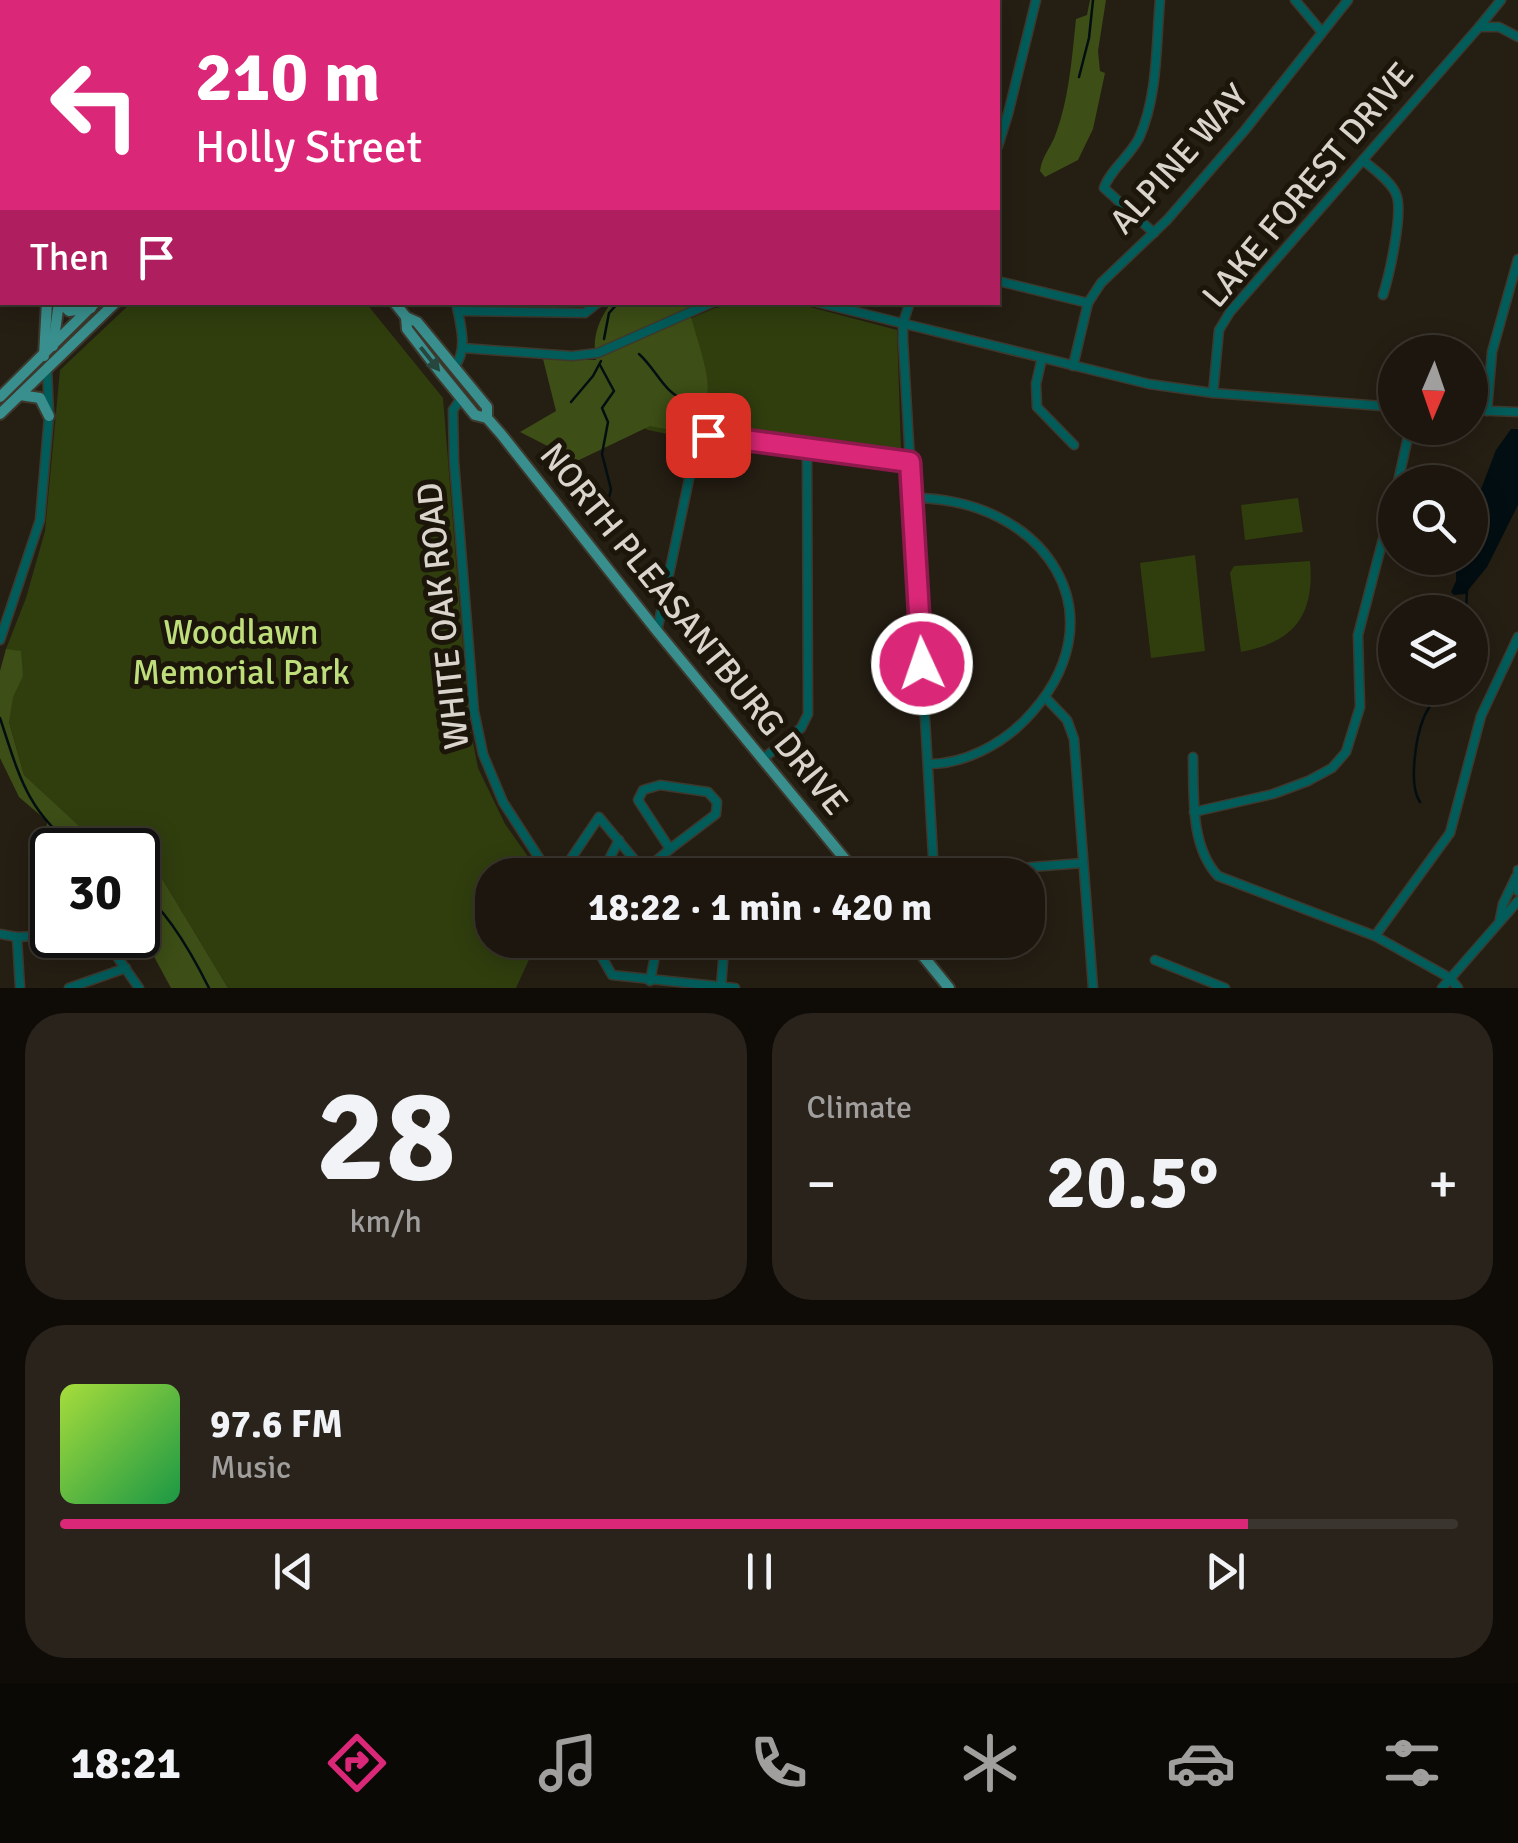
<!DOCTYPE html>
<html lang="en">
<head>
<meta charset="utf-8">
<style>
  body { margin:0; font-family:Signika,sans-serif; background:#29231c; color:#f1f3f6; height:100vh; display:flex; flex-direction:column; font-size:38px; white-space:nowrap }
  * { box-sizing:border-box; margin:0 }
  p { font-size:32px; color:#a09f9e }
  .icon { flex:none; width:55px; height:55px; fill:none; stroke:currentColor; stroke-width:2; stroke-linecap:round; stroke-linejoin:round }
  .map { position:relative; height:988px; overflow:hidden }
  .sheet { display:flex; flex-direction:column; gap:25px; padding:25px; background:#0f0c08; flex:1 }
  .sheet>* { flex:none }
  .banner { position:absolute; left:0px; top:0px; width:1000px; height:305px; box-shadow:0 5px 25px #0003,0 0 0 2px #3a352e; background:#db2777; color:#fff; overflow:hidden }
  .needle { width:65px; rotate:182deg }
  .controls { position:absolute; left:1378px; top:335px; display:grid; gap:20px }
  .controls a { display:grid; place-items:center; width:110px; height:110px; border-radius:50%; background:#1c160e; box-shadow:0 5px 25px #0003,0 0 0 2px #3a352e; font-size:50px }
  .speed { position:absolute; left:30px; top:828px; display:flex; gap:20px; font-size:50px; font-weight:700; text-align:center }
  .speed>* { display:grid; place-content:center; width:130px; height:130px; border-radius:50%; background:#1c160e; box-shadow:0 5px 25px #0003,0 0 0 2px #3a352e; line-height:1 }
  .speed .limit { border:5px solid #111; border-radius:15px; background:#fff; color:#111 }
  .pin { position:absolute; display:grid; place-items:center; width:85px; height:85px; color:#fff; margin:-42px; border-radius:20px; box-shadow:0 5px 15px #0006 }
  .me { position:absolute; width:110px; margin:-55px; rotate:357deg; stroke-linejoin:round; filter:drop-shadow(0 0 8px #0008) }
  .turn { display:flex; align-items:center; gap:35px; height:210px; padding:0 30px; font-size:45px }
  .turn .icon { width:130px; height:130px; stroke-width:2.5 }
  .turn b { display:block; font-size:70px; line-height:85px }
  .then { display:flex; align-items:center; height:95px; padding:0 30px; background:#0003; gap:20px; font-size:38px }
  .big { font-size:75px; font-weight:700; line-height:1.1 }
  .sheet .card { flex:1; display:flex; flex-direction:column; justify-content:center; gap:15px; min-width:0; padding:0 35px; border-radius:40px; background:#29231c }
  .sheet .dial { align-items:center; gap:0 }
  .dial b { font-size:130px; line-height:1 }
  .song { display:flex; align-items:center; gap:30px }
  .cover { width:120px; height:120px; border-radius:15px; background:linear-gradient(135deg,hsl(80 70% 55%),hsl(140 70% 35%)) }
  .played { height:10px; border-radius:5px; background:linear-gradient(90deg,#db2777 85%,#3a352e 85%) }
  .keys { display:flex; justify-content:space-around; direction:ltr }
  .heat { display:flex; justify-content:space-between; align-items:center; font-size:55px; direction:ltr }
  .sheet .tiles { flex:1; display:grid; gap:25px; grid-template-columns:1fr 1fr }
  .card:last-child { grid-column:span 2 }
  .trip { position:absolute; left:475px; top:858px; width:570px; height:100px; border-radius:40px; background:#1c160e; box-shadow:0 5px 25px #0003,0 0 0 2px #3a352e; font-weight:700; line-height:100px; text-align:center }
  .tab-bar { display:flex; height:160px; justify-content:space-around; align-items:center; background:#0b0906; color:#a09f9e }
  .tab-bar .icon { width:70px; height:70px }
  .tab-bar .current { color:#db2777 }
  .tab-bar b { font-size:45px; color:#f1f3f6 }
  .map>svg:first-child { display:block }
  .green { fill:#303e0e }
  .forest { fill:#3d4e16 }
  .water { fill:#030e12 }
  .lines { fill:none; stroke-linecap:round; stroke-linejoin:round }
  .stream { stroke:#030e12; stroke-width:2.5 }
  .minor-casing { stroke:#3e382d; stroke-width:11 }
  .major-casing { stroke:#3e382d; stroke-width:14 }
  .minor { stroke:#025c5a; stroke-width:8 }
  .major { stroke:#388f8d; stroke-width:10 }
  .oneway { fill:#27463e }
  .route-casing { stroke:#8e194d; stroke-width:25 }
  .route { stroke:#db2777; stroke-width:18 }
  .labels { text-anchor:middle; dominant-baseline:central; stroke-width:10; stroke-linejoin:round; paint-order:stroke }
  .street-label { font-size:35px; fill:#d9d5cd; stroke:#1b150a }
  .park-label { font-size:35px; fill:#bdde7a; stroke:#1b150a }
</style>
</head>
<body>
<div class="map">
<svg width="1518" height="988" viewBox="0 0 1518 988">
  <rect width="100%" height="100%" fill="#251e13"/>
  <g class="green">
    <polygon points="131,303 366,303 443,398 469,722 478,768 505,824 541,875 492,875 492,940 538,940 516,988 228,988 149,857 138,854 138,850 101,846 24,775 5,707 2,680 6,649 26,598 45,531 60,370"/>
    <polygon points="748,303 810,307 897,330 901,450 891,452 709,425 700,428 695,440 691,439 648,430 618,414 673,326 715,308"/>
    <polygon points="1298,498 1303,532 1245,540 1241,505"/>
    <polygon points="1195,555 1205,651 1151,658 1140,563"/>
    <path d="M1310,561C1315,615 1294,642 1241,652L1230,573L1234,566Z"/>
  </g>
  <g class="forest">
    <path d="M1090,0H1106L1098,51L1100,71L1105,73L1093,129L1078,160L1045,177L1040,171C1042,156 1050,149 1055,136C1069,100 1072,57 1076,19L1087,15Z"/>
    <path d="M611,303H688C692,329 712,373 707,397C704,409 696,423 691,434L650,426L577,461L520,432L556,411L543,359L596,360C592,337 598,321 611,303Z"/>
    <polygon points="6,649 21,651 23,676 13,697 9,722 24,775 101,846 119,850 52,850 52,885 43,883 47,821 19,797 0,758 0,671"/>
    <polygon points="138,854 149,857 228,988 171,988 138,927"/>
  </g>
  <polygon class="water" points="1511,429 1518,429 1518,505 1487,567 1465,594 1454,595 1451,592 1456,581 1456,558 1470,558 1470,518 1496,450"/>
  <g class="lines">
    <g class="stream">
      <polyline points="809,2 813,0"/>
      <polyline points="1079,77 1089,38 1093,0"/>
      <polyline points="604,339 609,313 619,302"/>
      <path d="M639,354C657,370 662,391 686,401"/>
      <polyline points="600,365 614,391 602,408 608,422 602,454 611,489 605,515"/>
      <polyline points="571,402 593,376 601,361"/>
      <polyline points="1466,612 1467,589"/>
      <path d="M0,718C19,775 27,813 79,850"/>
      <path d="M1420,802C1408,785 1416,736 1424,717C1429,705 1436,701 1433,688"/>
      <path d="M138,889C167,909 193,956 209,988"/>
    </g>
    <defs>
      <g id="minor">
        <polyline points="676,0 678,2"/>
        <polyline points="862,0 862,2"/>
        <polyline points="1295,0 1321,31"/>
        <polyline points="159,2 159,0"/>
        <polyline points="522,2 523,0"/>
        <polyline points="704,2 707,0"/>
        <polyline points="925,2 930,0"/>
        <polyline points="1479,27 1501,0"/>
        <polyline points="998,146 1008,114 1036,0"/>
        <path d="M1363,160C1373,169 1391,181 1396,194C1404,211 1389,276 1383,295"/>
        <polyline points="0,169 2,169"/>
        <path d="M1154,233L1104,188C1110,170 1130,156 1139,138C1158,96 1156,45 1160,0"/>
        <polyline points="998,281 1088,303"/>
        <polyline points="816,302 1149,384 1213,393 1395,407"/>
        <polyline points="910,302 903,323 903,340 934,873"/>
        <polyline points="458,311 585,313 599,302"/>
        <polyline points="463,348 572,356 598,353 713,302"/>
        <polyline points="1042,358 1036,384 1037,407 1074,445"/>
        <polyline points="1073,366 1088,303 1101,283 1167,220 1245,130 1348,0"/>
        <path d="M454,367C469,350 460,323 456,302"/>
        <polyline points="1213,393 1219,330 1230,312 1479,27 1499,27 1518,37"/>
        <polyline points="462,397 453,410 454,461 474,711 483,754 503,802 550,875"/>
        <polyline points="1470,410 1518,412"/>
        <polyline points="1487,411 1492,352 1518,259"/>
        <polyline points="1398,482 1410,428"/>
        <path d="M912,498C1044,497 1127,617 1024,721C1000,745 964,764 929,764"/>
        <polyline points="657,631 696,446 701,437 713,435 910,462"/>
        <polyline points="0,640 40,520 49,416 47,367"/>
        <polyline points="1046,698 1067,720 1074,739 1093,988"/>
        <path d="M1193,757C1194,796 1190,846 1218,876L1375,936L1450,978L1458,988"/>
        <polyline points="764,758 801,728 808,714 807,448"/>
        <polygon points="660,785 708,792 717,802 716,814 670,849 638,800 643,790"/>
        <polyline points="1194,812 1273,794 1308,781 1332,768 1346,752 1360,707 1358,635 1395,493"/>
        <polyline points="1518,870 1518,891"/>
        <polyline points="560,875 599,817 643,870"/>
        <polyline points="601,875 619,840"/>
        <polyline points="640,875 670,849"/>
        <polyline points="932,875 1083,863"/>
        <polyline points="1500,919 1503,904 1516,877"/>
        <polyline points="0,934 17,937 53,935"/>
        <polyline points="102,935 139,988"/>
        <polyline points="1375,936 1450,833 1481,716 1518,637"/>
        <polyline points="17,937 20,988"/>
        <polyline points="592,940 612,975 735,988"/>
        <polyline points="718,940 724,949 721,987"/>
        <polyline points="1155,960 1225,988"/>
        <polyline points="650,981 655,956 651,940"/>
        <polyline points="69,988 126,968"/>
        <polyline points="1442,988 1518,901"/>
      </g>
      <g id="major">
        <polyline points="70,2 70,0"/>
        <polyline points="445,2 448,0"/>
        <polyline points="471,2 474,0"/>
        <polyline points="60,302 69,311 91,308"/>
        <polyline points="394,302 406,317 417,322 487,407 487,418"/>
        <polyline points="406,317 407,329 440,372 475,415 487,418 501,434 657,631 858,875"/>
        <polyline points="53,346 59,302"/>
        <polyline points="44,356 47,302"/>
        <polyline points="20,395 40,398 49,416"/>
        <polyline points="0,397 96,302"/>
        <polyline points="0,414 116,302"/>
        <polyline points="910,940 949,988"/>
      </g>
    </defs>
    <use href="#minor" class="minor-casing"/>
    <use href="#major" class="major-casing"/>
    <use href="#minor" class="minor"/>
    <use href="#major" class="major"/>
  </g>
  <defs><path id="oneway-solid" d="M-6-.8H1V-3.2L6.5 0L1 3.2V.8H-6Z" transform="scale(2.5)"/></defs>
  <use class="oneway" href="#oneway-solid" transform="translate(430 359) rotate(51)"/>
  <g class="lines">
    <defs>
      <polyline id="route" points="708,435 910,462 922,664"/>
    </defs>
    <use href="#route" class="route-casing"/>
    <use href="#route" class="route"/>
  </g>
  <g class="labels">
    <g class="street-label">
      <text transform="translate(1179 159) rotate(-48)">ALPINE WAY</text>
      <text transform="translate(1308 185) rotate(-50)">LAKE FOREST DRIVE</text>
      <text transform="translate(443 616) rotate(-96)">WHITE OAK ROAD</text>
      <text transform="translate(694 629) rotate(51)">NORTH PLEASANTBURG DRIVE</text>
    </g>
    <g class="park-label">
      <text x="241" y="632">Woodlawn<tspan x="241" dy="40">Memorial Park</tspan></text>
    </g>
  </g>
</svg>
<div class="controls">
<a><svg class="needle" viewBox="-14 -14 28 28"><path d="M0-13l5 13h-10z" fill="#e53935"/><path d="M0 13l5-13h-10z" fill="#a09f9e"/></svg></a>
<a><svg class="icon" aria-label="search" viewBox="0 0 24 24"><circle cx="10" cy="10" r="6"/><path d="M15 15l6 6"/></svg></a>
<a><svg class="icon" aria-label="layers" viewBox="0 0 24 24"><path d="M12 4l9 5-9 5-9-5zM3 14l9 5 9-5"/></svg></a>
</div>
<div class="speed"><div class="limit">30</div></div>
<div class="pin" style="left:708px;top:435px;background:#d93025"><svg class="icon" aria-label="arrive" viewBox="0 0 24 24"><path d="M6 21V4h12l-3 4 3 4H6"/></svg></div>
<svg class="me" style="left:922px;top:664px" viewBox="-20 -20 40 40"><circle r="17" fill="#db2777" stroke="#fff" stroke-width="3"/><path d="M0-11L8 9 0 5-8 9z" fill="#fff"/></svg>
<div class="trip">18:22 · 1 min · 420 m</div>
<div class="banner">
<div class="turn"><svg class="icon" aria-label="left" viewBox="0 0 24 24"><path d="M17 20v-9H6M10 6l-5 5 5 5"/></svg><div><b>210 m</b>Holly Street</div></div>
<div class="then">Then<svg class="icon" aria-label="arrive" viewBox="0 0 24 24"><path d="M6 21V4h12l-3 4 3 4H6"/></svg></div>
</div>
</div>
<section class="sheet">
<div class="tiles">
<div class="card dial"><b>28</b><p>km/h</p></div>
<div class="card"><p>Climate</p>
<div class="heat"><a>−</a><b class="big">20.5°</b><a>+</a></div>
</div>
<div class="card">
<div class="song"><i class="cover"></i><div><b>97.6 FM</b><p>Music</p></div></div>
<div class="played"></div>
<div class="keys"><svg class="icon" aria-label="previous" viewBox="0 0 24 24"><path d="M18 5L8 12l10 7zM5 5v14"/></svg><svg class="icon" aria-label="pause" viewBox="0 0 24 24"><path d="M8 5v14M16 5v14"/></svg><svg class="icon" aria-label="next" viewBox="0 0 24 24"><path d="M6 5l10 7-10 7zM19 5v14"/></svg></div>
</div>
</div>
</section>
<nav class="tab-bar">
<b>18:21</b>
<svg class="icon current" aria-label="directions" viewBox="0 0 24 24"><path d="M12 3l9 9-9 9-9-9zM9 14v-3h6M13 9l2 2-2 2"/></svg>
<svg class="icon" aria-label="music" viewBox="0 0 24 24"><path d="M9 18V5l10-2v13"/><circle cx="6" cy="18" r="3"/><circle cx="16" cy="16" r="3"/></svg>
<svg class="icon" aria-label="phone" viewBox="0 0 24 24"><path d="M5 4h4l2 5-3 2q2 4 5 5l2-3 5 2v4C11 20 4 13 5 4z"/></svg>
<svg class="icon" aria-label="climate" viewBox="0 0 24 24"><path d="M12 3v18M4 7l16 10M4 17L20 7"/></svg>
<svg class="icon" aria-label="car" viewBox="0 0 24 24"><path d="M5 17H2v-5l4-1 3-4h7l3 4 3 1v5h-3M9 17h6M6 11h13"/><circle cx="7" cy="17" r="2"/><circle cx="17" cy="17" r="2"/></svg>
<svg class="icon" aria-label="filters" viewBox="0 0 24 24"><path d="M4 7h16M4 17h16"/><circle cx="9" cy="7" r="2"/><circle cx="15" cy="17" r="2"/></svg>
</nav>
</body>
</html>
